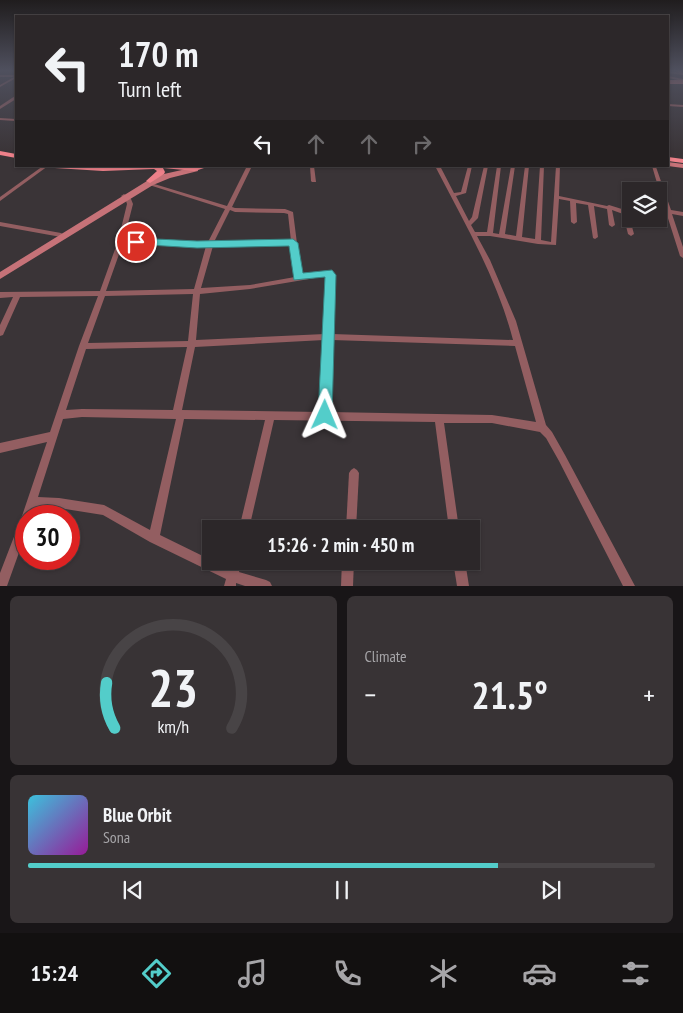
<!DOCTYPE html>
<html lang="en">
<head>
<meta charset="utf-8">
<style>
  body { margin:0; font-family:"PT Sans Narrow",sans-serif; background:#383335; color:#f1f3f6; height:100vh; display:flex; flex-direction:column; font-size:19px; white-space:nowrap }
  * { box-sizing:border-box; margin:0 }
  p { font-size:16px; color:#a6a5a8 }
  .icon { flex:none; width:28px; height:28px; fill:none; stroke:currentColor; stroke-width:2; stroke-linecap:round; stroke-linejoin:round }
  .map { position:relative; height:586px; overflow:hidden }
  .sheet { display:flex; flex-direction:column; gap:10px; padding:10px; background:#181517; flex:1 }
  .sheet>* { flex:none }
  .top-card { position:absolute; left:15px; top:15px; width:654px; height:152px; border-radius:0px; box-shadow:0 1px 4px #0004,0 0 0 1px #484446; background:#2c2729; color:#f1f3f6; overflow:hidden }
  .tools { position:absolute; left:622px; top:182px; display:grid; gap:10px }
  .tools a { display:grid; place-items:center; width:45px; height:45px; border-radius:0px; background:#2c2729; box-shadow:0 1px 4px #0004,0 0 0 1px #484446; font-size:25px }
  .speed { position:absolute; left:15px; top:505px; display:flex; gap:10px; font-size:25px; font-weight:700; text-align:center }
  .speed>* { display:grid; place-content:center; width:65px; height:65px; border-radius:50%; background:#2c2729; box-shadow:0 1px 4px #0004,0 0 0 1px #484446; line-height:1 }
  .speed .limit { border:8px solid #d22; background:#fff; color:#111 }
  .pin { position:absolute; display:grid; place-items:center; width:42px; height:42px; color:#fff; margin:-21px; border:2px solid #fff; border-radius:50%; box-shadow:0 1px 5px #0007 }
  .me { position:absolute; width:55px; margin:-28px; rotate:1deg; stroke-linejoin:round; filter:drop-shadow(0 0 4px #0008) }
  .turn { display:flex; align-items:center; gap:18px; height:105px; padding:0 20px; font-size:22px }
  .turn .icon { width:65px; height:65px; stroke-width:2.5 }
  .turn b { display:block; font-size:35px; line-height:42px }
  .lanes { display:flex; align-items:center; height:48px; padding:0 20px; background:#0003; justify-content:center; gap:25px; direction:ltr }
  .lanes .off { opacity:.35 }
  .big { font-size:38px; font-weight:700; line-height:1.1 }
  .sheet .widget { flex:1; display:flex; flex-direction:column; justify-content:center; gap:8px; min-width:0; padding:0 18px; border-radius:8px; background:#383335 }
  .sheet .dial { align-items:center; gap:0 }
  .dial svg { height:130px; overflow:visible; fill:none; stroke:#484446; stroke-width:7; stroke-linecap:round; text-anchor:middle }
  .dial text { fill:#f1f3f6; stroke:none }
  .song { display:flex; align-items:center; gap:15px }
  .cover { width:60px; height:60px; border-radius:8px; background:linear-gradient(135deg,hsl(190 70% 55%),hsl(300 70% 35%)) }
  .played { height:5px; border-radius:2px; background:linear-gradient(90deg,#53cdca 75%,#484446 75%) }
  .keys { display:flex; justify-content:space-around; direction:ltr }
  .heat { display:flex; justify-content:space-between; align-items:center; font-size:28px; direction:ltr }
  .sheet .tiles { flex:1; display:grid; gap:10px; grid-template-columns:1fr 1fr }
  .widget:last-child { grid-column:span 2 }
  .trip { position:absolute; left:202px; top:520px; width:278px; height:50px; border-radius:0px; background:#2c2729; box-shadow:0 1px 4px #0004,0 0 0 1px #484446; font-weight:700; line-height:50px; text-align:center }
  .tab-bar { display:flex; height:80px; justify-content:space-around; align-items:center; background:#121010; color:#a6a5a8 }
  .tab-bar .icon { width:35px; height:35px }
  .tab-bar .active { color:#53cdca }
  .tab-bar b { font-size:22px; color:#f1f3f6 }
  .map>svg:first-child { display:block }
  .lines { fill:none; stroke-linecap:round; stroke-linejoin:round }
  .street { fill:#935e61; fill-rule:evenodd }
  .secondary { fill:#c67278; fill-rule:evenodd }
  .primary { fill:#ee818a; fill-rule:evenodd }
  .route { fill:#53cdca; stroke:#368583 }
</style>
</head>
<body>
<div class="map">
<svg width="683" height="586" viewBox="0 0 683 586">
  <rect width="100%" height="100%" fill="#3a3437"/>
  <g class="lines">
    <g class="street">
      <polygon points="668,71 683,73 683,75 668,73"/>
      <polygon points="0,75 16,75 16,78 0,87 0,85 14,77 0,77"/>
      <polygon points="668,76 683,79 683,81 668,78"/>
      <polygon points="15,96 16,96 16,99 0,109 0,106"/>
      <polygon points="668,104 683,105 683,107 668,106"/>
      <polygon points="0,118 16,119 16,121 0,120"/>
      <polygon points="43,166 48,166 0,201 0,197"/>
      <path d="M247,166H252L232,207L235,208L285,209L293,212L301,275L328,271H330L333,275L332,334L513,340C497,278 464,222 435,166H440L454,193L461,192L468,166H472L466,193L456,196L469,221L472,217L484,166H488L478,218L471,225L475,232H487L497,166H501L493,233L499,234L511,166H515L505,234L516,236L525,166H529L522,237L535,239L540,166H544L541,240L551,242L556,166H560L559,196L607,206L609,205L625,210L628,212L634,234L631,236L628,234L623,214L612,210L615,225L612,227L609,225L607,209L594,206L598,237L595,239L593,238L588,205L576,203L577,222L574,224L571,222L570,201L559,199L556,245L538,244L490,236H477L490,260L516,321L546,425L552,432L565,455L635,586H623L559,461L546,438L540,432L492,423H444L459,529H449L435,422L274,420L249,529H239L265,420L184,419L160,535L211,560V561H214L229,568L230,561H242L239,572L266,580L270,582L272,586H245L236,583V586H224L226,579L150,542L103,515L59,508L35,507L32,516H26V533L7,586H0V573L22,516L47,442L0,453V443L50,432L79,346L98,296L20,297L3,335L0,336V325L13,297L0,298V292L100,291L118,241L127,204L126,201L121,196L124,194L131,199L133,204L124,239L166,242H208L225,209L146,184L149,182L151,183L227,206ZM230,210L235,212L284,213L288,214L291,241L214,242ZM123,243L166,246H206L194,289L106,291ZM291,245L295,277L250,285L201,288L213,246ZM327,276L325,334L196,340L200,294L250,289ZM193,294L188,341L88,343L105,296ZM324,340L321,412L182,410L195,347ZM332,340L515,346L536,422L492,415L329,412ZM187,347L173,410L82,409L66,410L86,349ZM82,417L176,419L150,530L104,505L59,498L38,497L63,419Z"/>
      <polygon points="310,166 314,166 316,182 312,182 311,181"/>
      <polygon points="652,166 656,167 671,210 683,212 683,216 672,214 683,247 683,258 680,256 666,212 664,211 665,210"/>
      <polygon points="0,222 61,233 64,235 61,237 0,226"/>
      <polygon points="354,468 357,470 359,473 356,529 346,529 349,473 351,470"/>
      <polygon points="342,561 354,561 353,586 341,586"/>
      <polygon points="453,561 465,561 469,586 457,586"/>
    </g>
    <g class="secondary">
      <polygon points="676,71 682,71 683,75"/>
      <rect x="668" y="80" width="15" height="4"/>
      <polygon points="668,162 683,164 683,168 668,166"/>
      <polygon points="195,167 198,167 198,171 170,178 153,185 0,279 0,272 147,181 164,174"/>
    </g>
    <g class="primary">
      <polygon points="0,151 16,154 16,158 0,155"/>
      <polygon points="668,157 683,159 683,163 668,161"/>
      <polygon points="51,166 210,166 195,171 163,168 165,172 164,174 150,183 146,181 157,171 154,169 103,171 55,168"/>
    </g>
  </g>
  <linearGradient id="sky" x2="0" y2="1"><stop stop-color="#201d1e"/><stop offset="0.46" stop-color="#4f505e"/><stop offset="1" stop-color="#4f505e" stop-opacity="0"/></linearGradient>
  <rect width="683" height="153" fill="url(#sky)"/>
  <polygon class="route" points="136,238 197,241 293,239 298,243 303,273 332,270 336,275 332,415 330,420 325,422 320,420 318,415 325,277 294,280 289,246 197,248 133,244 131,242"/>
</svg>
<div class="tools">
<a><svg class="icon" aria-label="layers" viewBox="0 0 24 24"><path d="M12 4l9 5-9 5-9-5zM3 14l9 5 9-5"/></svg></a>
</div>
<div class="speed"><div class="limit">30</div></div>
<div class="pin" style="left:136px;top:242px;background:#d93025"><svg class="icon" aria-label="arrive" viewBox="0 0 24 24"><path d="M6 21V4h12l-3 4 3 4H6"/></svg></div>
<svg class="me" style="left:325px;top:415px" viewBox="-20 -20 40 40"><path d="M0-17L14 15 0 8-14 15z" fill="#53cdca" stroke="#fff" stroke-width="4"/></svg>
<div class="trip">15:26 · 2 min · 450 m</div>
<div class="top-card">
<div class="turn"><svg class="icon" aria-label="left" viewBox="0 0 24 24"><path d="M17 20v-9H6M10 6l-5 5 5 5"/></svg><div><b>170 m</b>Turn left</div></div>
<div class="lanes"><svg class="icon" aria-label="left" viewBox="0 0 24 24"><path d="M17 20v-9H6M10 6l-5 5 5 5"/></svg><svg class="icon off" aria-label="ahead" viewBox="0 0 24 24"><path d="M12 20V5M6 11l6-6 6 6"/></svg><svg class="icon off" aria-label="ahead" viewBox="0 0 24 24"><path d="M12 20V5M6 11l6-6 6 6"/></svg><svg class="icon off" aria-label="right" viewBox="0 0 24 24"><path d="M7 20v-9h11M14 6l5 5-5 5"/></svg></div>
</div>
</div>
<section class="sheet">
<div class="tiles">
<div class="widget dial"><svg viewBox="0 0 100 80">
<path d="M14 69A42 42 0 1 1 86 69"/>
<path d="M14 69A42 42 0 0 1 9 41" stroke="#53cdca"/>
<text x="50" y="56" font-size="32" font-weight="700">23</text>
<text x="50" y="72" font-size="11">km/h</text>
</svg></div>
<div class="widget"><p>Climate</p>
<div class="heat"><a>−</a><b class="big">21.5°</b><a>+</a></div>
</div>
<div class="widget">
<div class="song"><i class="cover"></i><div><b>Blue Orbit</b><p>Sona</p></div></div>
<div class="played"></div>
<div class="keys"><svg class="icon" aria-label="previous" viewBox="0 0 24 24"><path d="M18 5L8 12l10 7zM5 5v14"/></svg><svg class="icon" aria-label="pause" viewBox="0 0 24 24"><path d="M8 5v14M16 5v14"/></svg><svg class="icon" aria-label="next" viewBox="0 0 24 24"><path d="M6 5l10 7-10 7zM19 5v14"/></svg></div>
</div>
</div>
</section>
<nav class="tab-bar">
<b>15:24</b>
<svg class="icon active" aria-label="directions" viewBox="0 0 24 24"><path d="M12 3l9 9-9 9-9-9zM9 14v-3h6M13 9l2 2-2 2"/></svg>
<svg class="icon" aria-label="music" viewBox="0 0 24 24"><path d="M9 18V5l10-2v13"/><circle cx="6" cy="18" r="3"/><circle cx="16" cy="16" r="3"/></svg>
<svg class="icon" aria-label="phone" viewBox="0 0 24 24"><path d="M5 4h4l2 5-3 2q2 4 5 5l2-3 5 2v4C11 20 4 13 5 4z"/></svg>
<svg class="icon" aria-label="climate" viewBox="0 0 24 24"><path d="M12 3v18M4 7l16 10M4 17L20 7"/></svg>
<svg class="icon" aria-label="car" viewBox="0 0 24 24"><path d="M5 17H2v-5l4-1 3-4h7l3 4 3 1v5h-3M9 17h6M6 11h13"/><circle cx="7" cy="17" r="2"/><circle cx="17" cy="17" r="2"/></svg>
<svg class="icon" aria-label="filters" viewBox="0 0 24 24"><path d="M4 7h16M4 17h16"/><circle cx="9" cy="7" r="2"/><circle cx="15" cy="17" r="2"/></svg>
</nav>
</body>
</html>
